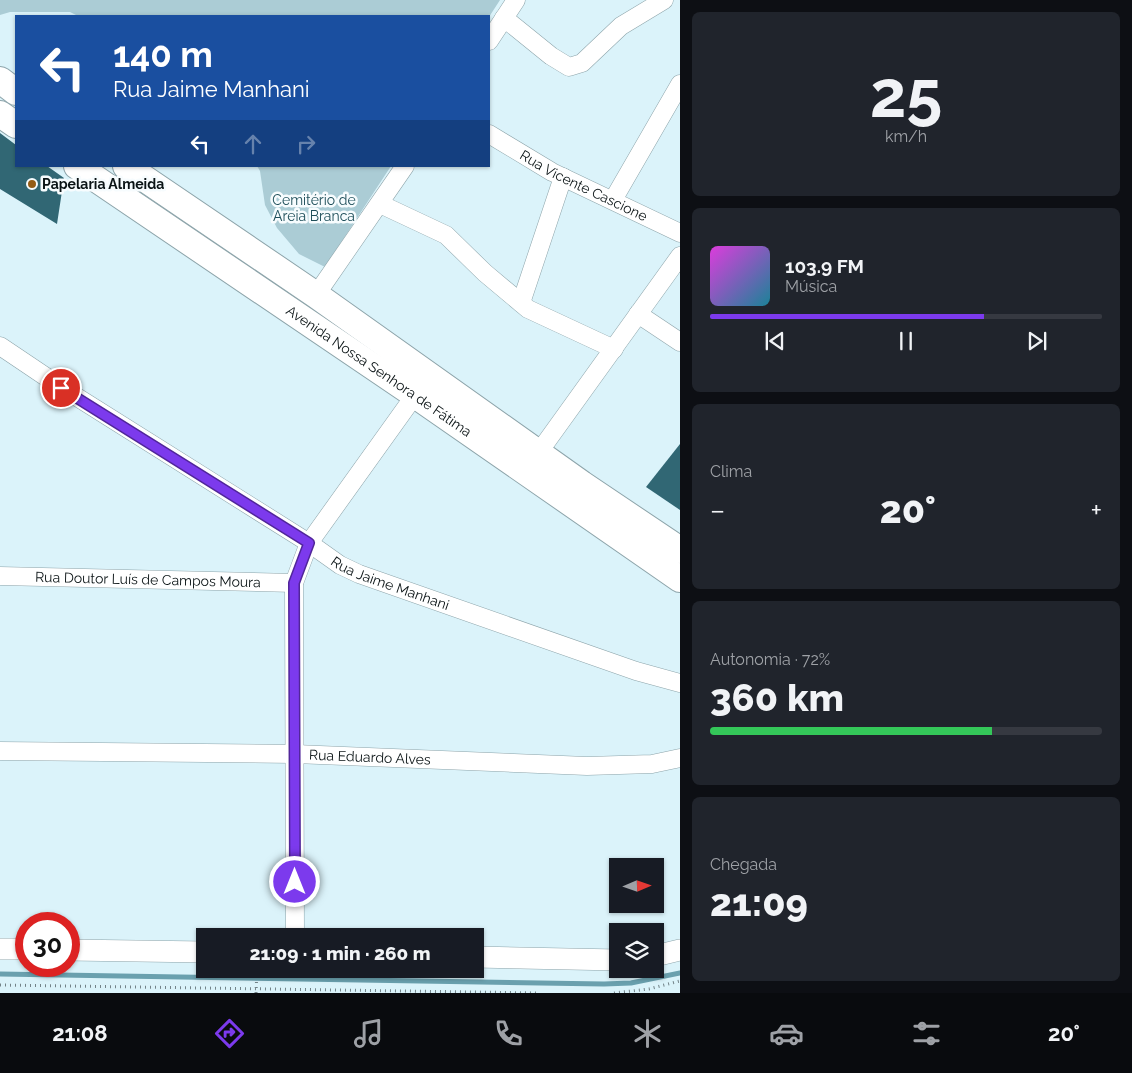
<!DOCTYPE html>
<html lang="pt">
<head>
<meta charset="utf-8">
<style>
  body { margin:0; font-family:Raleway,sans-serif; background:#20242c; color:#f1f3f6; height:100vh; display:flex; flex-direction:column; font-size:19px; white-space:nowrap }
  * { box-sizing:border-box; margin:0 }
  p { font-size:16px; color:#9ea1a6 }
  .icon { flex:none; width:28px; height:28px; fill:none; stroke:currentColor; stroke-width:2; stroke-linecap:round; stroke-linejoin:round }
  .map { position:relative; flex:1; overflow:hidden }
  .details { display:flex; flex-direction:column; gap:12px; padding:12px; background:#0d0f14; width:452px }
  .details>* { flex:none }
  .top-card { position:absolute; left:15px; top:15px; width:475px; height:152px; border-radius:0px; box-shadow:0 1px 4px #0004; background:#1a4fa0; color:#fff; overflow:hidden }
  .needle { width:32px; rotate:88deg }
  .tools { position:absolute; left:609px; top:858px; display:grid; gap:10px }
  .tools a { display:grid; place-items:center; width:55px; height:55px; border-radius:0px; background:#171b24; box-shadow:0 1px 4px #0004; font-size:25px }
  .speed { position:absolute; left:15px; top:912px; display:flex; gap:10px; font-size:25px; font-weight:700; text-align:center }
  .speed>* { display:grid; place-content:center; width:65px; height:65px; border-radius:50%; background:#171b24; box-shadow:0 1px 4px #0004; line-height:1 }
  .speed .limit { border:8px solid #d22; background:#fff; color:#111 }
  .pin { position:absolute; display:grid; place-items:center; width:42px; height:42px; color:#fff; margin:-21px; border:2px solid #fff; border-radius:50%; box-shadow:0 1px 5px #0007 }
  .me { position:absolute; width:55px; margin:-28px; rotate:0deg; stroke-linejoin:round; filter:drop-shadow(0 0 4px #0008) }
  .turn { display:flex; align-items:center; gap:18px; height:105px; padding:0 15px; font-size:22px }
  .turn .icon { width:65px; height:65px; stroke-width:2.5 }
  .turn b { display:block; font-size:35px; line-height:42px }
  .lanes { display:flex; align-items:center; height:48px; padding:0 15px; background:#0003; justify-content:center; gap:25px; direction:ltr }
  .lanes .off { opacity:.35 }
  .big { font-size:38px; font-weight:800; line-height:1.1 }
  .details .card { flex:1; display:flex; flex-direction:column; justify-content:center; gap:8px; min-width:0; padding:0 18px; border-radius:8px; background:#20242c }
  .details .dial { align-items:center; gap:0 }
  .dial b { font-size:65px; line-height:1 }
  .song { display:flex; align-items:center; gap:15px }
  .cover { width:60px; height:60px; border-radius:8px; background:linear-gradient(135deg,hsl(300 70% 55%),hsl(190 70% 35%)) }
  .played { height:5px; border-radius:2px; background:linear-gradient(90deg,#7c3aed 70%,#363941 70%) }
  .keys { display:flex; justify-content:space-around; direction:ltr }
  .heat { display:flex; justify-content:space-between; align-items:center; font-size:28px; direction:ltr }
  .charge { height:8px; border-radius:4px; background:linear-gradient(90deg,#34c759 72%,#363941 0) }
  .trip { position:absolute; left:196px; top:928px; width:288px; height:50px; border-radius:0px; background:#171b24; box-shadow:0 1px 4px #0004; font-weight:800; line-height:50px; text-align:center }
  .tab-bar { display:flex; height:80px; justify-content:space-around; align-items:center; background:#090b0e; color:#9ea1a6 }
  .tab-bar .icon { width:35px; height:35px }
  .tab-bar .active { color:#7c3aed }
  .tab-bar b { font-size:22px; color:#f1f3f6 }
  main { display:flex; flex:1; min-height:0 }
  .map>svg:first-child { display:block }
  .green { fill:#abccd5 }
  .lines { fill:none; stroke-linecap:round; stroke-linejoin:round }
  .stream { stroke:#6aa0ae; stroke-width:5 }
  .building { fill:#316774 }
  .minor-casing { stroke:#8da4aa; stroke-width:19 }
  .tertiary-casing { stroke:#8da4aa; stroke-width:22 }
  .primary-casing { stroke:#8da4aa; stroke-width:28 }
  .path { stroke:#728287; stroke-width:3; stroke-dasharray:1 4; stroke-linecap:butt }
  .minor { stroke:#fff; stroke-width:18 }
  .tertiary { stroke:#fff; stroke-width:21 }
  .primary { stroke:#fff; stroke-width:26 }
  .path-bridge { stroke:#728287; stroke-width:3; stroke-dasharray:1 4; stroke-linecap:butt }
  .route-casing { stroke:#51269a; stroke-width:12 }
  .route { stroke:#7c3aed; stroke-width:9 }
  .poi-dot { fill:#945c16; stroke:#f7fcfe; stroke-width:2 }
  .labels { text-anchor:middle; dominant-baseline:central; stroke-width:5; stroke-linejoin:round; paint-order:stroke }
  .poi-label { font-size:14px; font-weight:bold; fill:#0a1315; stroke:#f7fcfe; text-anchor:start }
  .street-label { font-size:14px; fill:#0a1315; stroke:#f7fcfe }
  .park-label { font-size:14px; fill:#1e4e59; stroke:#f7fcfe }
</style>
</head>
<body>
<main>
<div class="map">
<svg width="680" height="993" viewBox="0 0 680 993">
  <rect width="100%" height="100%" fill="#dbf3fa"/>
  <g class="green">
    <polygon points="0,0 500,0 489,17 78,16 70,12 10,12 0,15"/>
    <polygon points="257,166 391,166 325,267 299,254 277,228 265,205 260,171"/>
  </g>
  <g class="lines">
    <polyline class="stream" points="0,974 604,984 631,983 680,973"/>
  </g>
  <g class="building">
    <polygon points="0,133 16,145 16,166 47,166 64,178 57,224 0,189"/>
    <polygon points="680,444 680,510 646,487"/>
  </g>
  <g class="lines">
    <defs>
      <g id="minor">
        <polyline points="504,18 551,56 569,67 582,63 621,26 664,0"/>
        <polyline points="489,41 516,0"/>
        <path id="s1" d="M489,134L552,172L680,233"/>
        <polyline points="613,200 680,84"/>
        <polyline points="380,204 446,235 485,273 528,309 614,349"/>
        <polyline points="316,295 405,166"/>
        <polyline points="521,303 563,177"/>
        <polyline points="638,314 680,342"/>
        <path id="s2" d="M0,346L61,387L309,543L340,565L359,574L636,671L680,683"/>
        <polyline points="539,452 680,256"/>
        <path id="s3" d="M0,576L294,583"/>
        <path id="s4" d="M0,751L295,754L587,766L652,764L680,758"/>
        <polyline points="295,936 294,583 309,543 415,395"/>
      </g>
      <g id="tertiary">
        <polyline points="0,949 26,949"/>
        <polyline points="69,950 205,952"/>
        <polyline points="655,956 680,950"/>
        <polyline points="475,957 618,960"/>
      </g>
      <g id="primary">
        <polyline points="0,80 16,92"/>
        <polyline points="0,114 16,125"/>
        <path id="s5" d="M77,166L415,395L680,579"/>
        <polyline points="126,166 316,295 582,484 680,550"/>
      </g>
    </defs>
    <use href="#minor" class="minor-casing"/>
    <use href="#tertiary" class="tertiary-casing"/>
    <use href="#primary" class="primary-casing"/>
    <g class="path">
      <polyline points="0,985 539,993"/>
      <polyline points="614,993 649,989 680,981"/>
    </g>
    <use href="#minor" class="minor"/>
    <use href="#tertiary" class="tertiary"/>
    <use href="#primary" class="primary"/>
    <polyline class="path-bridge" points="256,993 257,969"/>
  </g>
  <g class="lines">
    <defs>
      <polyline id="route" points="61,388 309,543 294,583 295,882"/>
    </defs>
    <use href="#route" class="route-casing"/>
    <use href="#route" class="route"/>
  </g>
  <circle class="poi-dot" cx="32" cy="184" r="5"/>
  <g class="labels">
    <g class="poi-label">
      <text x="42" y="184">Papelaria Almeida</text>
    </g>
    <g class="street-label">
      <text stroke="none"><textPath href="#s1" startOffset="108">Rua Vicente Cascione</textPath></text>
      <text stroke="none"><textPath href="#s5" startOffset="365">Avenida Nossa Senhora de Fátima</textPath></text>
      <text stroke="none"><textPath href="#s3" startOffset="148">Rua Doutor Luís de Campos Moura</textPath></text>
      <text stroke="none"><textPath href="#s2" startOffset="458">Rua Jaime Manhani</textPath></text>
      <text stroke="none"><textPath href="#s4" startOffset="370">Rua Eduardo Alves</textPath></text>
    </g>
    <g class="park-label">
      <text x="314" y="200">Cemitério de<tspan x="314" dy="16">Areia Branca</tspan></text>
    </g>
  </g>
</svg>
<div class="tools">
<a><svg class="needle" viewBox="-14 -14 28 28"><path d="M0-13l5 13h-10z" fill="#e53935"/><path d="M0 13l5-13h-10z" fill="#9ea1a6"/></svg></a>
<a><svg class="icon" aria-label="layers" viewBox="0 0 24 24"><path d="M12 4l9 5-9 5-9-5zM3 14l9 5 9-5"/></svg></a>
</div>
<div class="speed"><div class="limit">30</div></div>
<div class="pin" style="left:61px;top:388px;background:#d93025"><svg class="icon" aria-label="arrive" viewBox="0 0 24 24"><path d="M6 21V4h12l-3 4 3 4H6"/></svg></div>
<svg class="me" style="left:295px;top:882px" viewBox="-20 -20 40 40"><circle r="17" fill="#7c3aed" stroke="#fff" stroke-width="3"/><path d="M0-11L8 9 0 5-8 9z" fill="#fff"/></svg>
<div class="trip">21:09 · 1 min · 260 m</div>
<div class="top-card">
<div class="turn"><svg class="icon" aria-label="left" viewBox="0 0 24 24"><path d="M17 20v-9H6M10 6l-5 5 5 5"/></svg><div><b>140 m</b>Rua Jaime Manhani</div></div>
<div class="lanes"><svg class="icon" aria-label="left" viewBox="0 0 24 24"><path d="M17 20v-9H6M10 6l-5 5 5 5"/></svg><svg class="icon off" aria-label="ahead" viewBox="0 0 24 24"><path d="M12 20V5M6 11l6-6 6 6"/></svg><svg class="icon off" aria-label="right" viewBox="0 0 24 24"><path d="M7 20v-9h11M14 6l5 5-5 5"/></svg></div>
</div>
</div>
<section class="details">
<div class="card dial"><b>25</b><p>km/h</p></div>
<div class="card">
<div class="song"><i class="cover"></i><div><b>103.9 FM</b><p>Música</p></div></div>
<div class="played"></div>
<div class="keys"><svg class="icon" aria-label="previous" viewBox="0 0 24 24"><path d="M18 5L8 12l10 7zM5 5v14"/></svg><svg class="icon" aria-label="pause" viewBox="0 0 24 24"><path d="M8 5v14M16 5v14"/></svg><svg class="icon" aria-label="next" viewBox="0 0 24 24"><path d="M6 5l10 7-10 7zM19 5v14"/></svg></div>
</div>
<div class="card"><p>Clima</p>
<div class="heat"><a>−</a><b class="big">20°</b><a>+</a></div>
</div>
<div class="card"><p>Autonomia · 72%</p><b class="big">360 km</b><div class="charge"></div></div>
<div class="card"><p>Chegada</p><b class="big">21:09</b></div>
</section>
</main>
<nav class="tab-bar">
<b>21:08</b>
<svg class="icon active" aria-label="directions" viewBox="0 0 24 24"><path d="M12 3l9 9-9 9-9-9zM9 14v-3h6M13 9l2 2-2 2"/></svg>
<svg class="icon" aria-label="music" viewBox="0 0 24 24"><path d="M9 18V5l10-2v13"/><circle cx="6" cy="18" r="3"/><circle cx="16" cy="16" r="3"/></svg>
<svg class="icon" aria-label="phone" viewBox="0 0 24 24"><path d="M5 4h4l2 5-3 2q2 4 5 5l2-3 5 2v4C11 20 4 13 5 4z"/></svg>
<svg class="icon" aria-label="climate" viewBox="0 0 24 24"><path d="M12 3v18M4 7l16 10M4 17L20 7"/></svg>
<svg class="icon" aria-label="car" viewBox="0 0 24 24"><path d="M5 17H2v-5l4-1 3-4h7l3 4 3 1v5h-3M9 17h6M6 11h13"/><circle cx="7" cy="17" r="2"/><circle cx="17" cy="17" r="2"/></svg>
<svg class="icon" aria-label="filters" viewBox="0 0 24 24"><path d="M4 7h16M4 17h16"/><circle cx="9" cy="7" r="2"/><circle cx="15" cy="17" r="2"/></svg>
<b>20°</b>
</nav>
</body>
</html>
